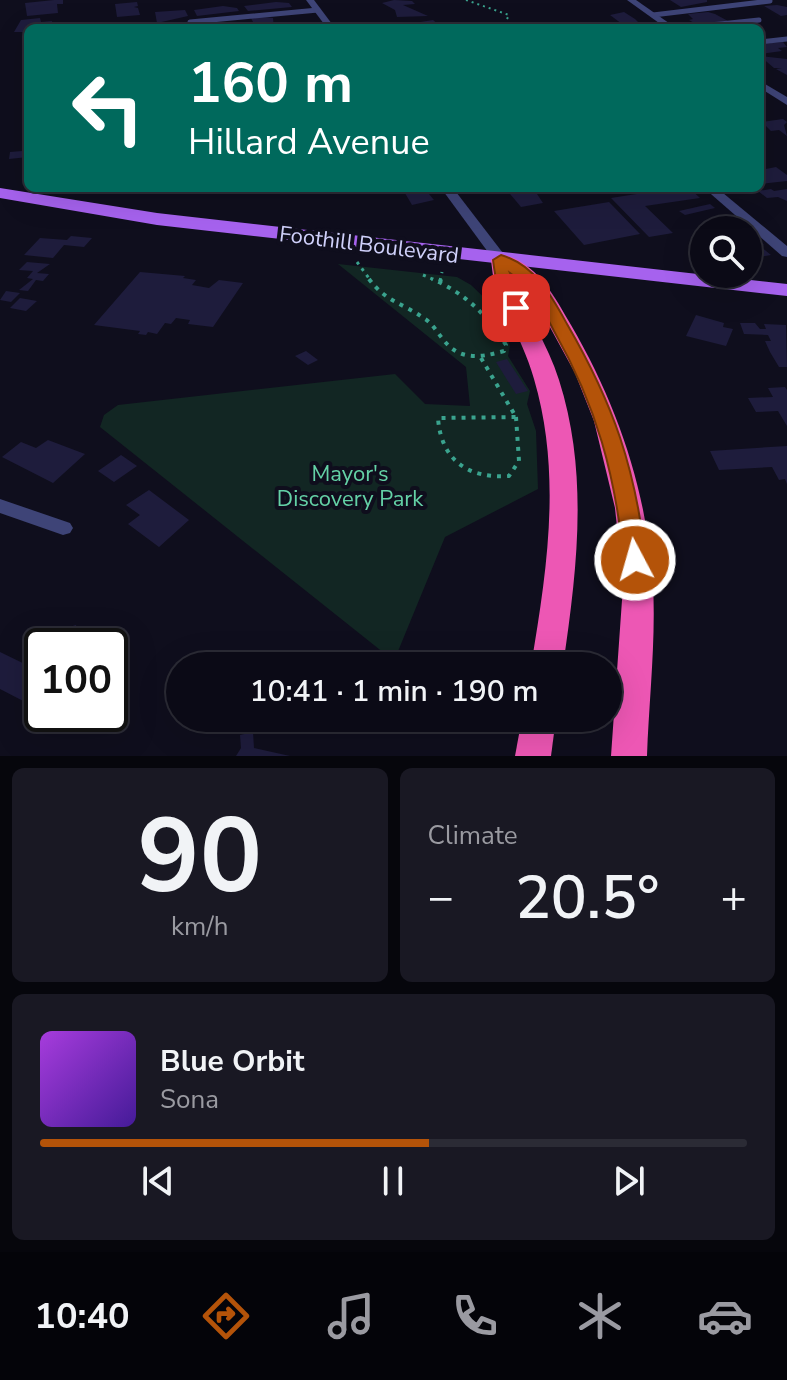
<!DOCTYPE html>
<html lang="en">
<head>
<meta charset="utf-8">
<style>
  body { margin:0; font-family:"Nunito Sans",sans-serif; background:#191823; color:#f1f3f6; height:100vh; display:flex; flex-direction:column; font-size:30px; white-space:nowrap }
  * { box-sizing:border-box; margin:0 }
  p { font-size:26px; color:#9a9aa1 }
  .icon { flex:none; width:44px; height:44px; fill:none; stroke:currentColor; stroke-width:2; stroke-linecap:round; stroke-linejoin:round }
  .map { position:relative; height:756px; overflow:hidden }
  .drawer { display:flex; flex-direction:column; gap:12px; padding:12px; background:#06060c; flex:1 }
  .drawer>* { flex:none }
  .top-card { position:absolute; left:24px; top:24px; width:740px; height:168px; border-radius:12px; box-shadow:0 8px 32px #0002,0 0 0 2px #2b2b35; background:#00695c; color:#fff; overflow:hidden }
  .buttons { position:absolute; left:690px; top:216px; display:grid; gap:16px }
  .buttons a { display:grid; place-items:center; width:72px; height:72px; border-radius:50%; background:#0b0a16; box-shadow:0 8px 32px #0002,0 0 0 2px #2b2b35; font-size:40px }
  .speed { position:absolute; left:24px; top:628px; display:flex; gap:16px; font-size:40px; font-weight:700; text-align:center }
  .speed>* { display:grid; place-content:center; width:104px; height:104px; border-radius:50%; background:#0b0a16; box-shadow:0 8px 32px #0002,0 0 0 2px #2b2b35; line-height:1 }
  .speed .limit { border:4px solid #111; border-radius:12px; background:#fff; color:#111 }
  .pin { position:absolute; display:grid; place-items:center; width:68px; height:68px; color:#fff; margin:-34px; border-radius:16px; box-shadow:0 4px 12px #0006 }
  .me { position:absolute; width:88px; margin:-44px; rotate:354deg; stroke-linejoin:round; filter:drop-shadow(0 0 6px #0008) }
  .turn { display:flex; align-items:center; gap:28px; height:168px; padding:0 32px; font-size:36px }
  .turn .icon { width:104px; height:104px; stroke-width:2.5 }
  .turn b { display:block; font-size:56px; line-height:68px }
  .big { font-size:60px; font-weight:600; line-height:1.1 }
  .drawer .tile { flex:1; display:flex; flex-direction:column; justify-content:center; gap:12px; min-width:0; padding:0 28px; border-radius:12px; background:#191823 }
  .drawer .dial { align-items:center; gap:0 }
  .dial b { font-size:104px; line-height:1 }
  .song { display:flex; align-items:center; gap:24px }
  .cover { width:96px; height:96px; border-radius:12px; background:linear-gradient(135deg,hsl(280 70% 55%),hsl(260 70% 35%)) }
  .played { height:8px; border-radius:4px; background:linear-gradient(90deg,#b45309 55%,#2b2b35 55%) }
  .keys { display:flex; justify-content:space-around; direction:ltr }
  .heat { display:flex; justify-content:space-between; align-items:center; font-size:44px; direction:ltr }
  .drawer .tiles { flex:1; display:grid; gap:12px; grid-template-columns:1fr 1fr }
  .tile:last-child { grid-column:span 2 }
  .trip { position:absolute; left:166px; top:652px; width:456px; height:80px; border-radius:40px; background:#0b0a16; box-shadow:0 8px 32px #0002,0 0 0 2px #2b2b35; font-weight:600; line-height:80px; text-align:center }
  .tabs { display:flex; height:128px; justify-content:space-around; align-items:center; background:#040409; color:#9a9aa1 }
  .tabs .icon { width:56px; height:56px }
  .tabs .active { color:#b45309 }
  .tabs b { font-size:36px; color:#f1f3f6 }
  .map>svg:first-child { display:block }
  .green { fill:#122623 }
  .building { fill:#1e1c3c }
  .lines { fill:none; stroke-linecap:round; stroke-linejoin:round }
  .path-far2 { stroke:#3aa38e; stroke-width:2; stroke-dasharray:2 4; stroke-linecap:butt }
  .path-far1 { stroke:#3aa38e; stroke-width:3; stroke-dasharray:3 5; stroke-linecap:butt }
  .path { stroke:#3aa38e; stroke-width:4; stroke-dasharray:4 6; stroke-linecap:butt }
  .lane { stroke:#3e4477; stroke-width:5 }
  .street { fill:#3e4477; fill-rule:evenodd }
  .primary { fill:#a662ee; fill-rule:evenodd }
  .highway { fill:#ed57b4; fill-rule:evenodd }
  .route { fill:#b45309; stroke:#753606; stroke-width:2 }
  .labels { text-anchor:middle; dominant-baseline:central; stroke-width:8; stroke-linejoin:round; paint-order:stroke }
  .street-label { font-size:22px; fill:#cfd0fa; stroke:#0f0e1d }
  .park-label { font-size:22px; fill:#64d1a6; stroke:#0f0e1d }
</style>
</head>
<body>
<div class="map">
<svg width="787" height="756" viewBox="0 0 787 756">
  <rect width="100%" height="100%" fill="#0f0e1d"/>
  <polygon class="green" points="338,264 457,277 471,285 497,310 510,346 508,356 530,391 527,404 536,431 538,489 445,537 394,661 100,427 104,415 118,405 395,374 425,404 470,406 466,367"/>
  <g class="building">
    <polygon points="54,0 63,0 63,4 57,4 58,13 27,16 25,3"/>
    <polygon points="394,0 412,1 415,4 403,5 428,16 397,17 395,10 382,3"/>
    <polygon points="670,0 707,0 707,2 681,7"/>
    <polygon points="137,2 138,6 134,7 138,8 140,15 117,17 115,4"/>
    <polygon points="276,2 289,3 292,7 248,11 244,6"/>
    <polygon points="777,5 787,7 787,15 781,16 764,6"/>
    <polygon points="223,6 237,8 239,11 197,16 194,10"/>
    <polygon points="185,10 188,16 157,23 155,12"/>
    <polygon points="624,12 635,19 642,26 622,24 610,15"/>
    <polygon points="708,12 715,14 728,21 696,24 689,20 693,19 688,14"/>
    <polygon points="260,17 273,18 274,28 248,28 246,24 253,22 251,18"/>
    <polygon points="40,18 41,22 52,21 52,24 27,27 28,32 14,32 21,20"/>
    <polygon points="433,20 442,28 412,28 408,24"/>
    <polygon points="783,42 787,47 778,48 782,51 760,54 760,44"/>
    <polygon points="760,56 787,59 787,75 776,69 782,68 774,68"/>
    <polygon points="783,119 787,122 784,125 787,136 779,130 771,131 762,122"/>
    <polygon points="28,141 28,157 9,159 10,152 22,151 24,143"/>
    <polygon points="776,167 787,175 787,181 760,184 760,170"/>
    <polygon points="402,188 424,188 434,200 412,205"/>
    <polygon points="505,188 533,188 543,203 521,207"/>
    <polygon points="675,188 689,188 700,198 645,206 673,233 649,237 611,198"/>
    <polygon points="771,189 774,191 787,189 787,201 778,197 767,198 758,191"/>
    <polygon points="609,202 640,234 584,245 554,211"/>
    <polygon points="710,204 715,208 685,215 679,211"/>
    <polygon points="748,231 764,245 760,246 771,255 748,259"/>
    <polygon points="71,236 92,238 84,247 64,245 53,258 24,255 40,238 67,240"/>
    <polygon points="27,262 50,264 37,273 49,274 43,281 36,280 28,291 19,290 33,279 27,278 33,271 19,270"/>
    <polygon points="140,272 185,276 183,278 196,280 192,285 209,288 219,280 243,283 213,327 188,324 190,320 176,318 171,324 165,323 157,334 148,332 146,335 138,334 140,331 94,325"/>
    <polygon points="6,291 20,293 11,302 0,300"/>
    <polygon points="20,298 37,301 26,311 10,308"/>
    <polygon points="696,315 724,323 723,327 733,329 726,346 686,336"/>
    <polygon points="740,323 755,323 760,329 766,329 764,324 786,325 787,367 779,367 770,352 765,341 771,341 768,335 744,334"/>
    <polygon points="306,351 318,360 308,365 295,356"/>
    <polygon points="507,359 528,391 516,394 496,362"/>
    <polygon points="785,387 787,390 787,426 778,411 756,412 748,398 773,397 768,388"/>
    <polygon points="48,440 85,454 53,483 2,457 21,442 36,448"/>
    <polygon points="787,446 787,484 785,479 779,480 772,467 719,470 710,451"/>
    <polygon points="121,455 137,466 114,482 98,471"/>
    <polygon points="149,490 189,520 159,547 128,524 140,515 126,505"/>
    <polygon points="76,625 78,634 90,630 92,637 80,641 81,646 42,646 40,636"/>
    <polygon points="0,652 33,668 42,665 42,699 29,704 0,689"/>
    <polygon points="253,732 254,748 290,756 236,756 241,748 240,735"/>
  </g>
  <g class="lines">
    <polyline class="path-far2" points="466,0 509,15 505,23 507,28"/>
    <g class="path-far1">
      <polyline points="357,262 371,281"/>
      <polyline points="423,275 437,281"/>
      <polyline points="440,281 442,272"/>
    </g>
    <g class="path">
      <path d="M369,279C386,302 403,303 425,319C432,323 437,332 442,338C459,361 479,358 504,351L506,345C487,315 465,293 432,279"/>
      <polyline points="440,282 441,279"/>
      <polyline points="481,358 516,417"/>
      <path d="M516,417L519,461L509,476C468,479 441,460 438,418Z"/>
    </g>
    <g class="lane">
      <polyline points="653,15 770,1"/>
      <polyline points="190,22 318,10"/>
      <polyline points="308,28 330,27"/>
      <polyline points="681,28 759,20"/>
      <polyline points="760,42 787,39"/>
    </g>
    <g class="street">
      <polygon points="306,0 314,0 335,28 327,28"/>
      <polygon points="627,0 636,0 676,28 666,28"/>
      <polygon points="760,81 787,97 787,105 760,88"/>
      <polygon points="441,188 453,188 506,257 506,263 496,263"/>
      <polygon points="704,188 717,188 787,246 787,257 782,256"/>
      <polygon points="0,499 70,523 73,528 70,533 63,535 0,513"/>
    </g>
    <polygon class="primary" points="0,188 157,213 787,284 787,296 157,225 0,198"/>
    <g class="highway">
      <path d="M501,254C538,263 554,296 571,325C618,406 647,491 653,585C656,641 649,700 647,756H611L623,586L615,508L594,421L575,373L528,287L515,278C526,314 548,344 559,380C589,474 577,570 563,666H531C547,570 562,474 534,379C524,343 503,311 493,276L491,260Z"/>
      <polygon points="522,718 556,718 551,756 515,756"/>
    </g>
  </g>
  <path class="route" d="M501,255C535,265 551,295 567,324C614,405 635,467 646,560L643,566L635,569L627,566L624,560C615,474 597,407 554,331C541,306 534,289 510,273L525,308L516,313C499,307 495,276 493,260Z"/>
  <g class="labels">
    <g class="street-label">
      <text transform="translate(369 245) rotate(7)">Foothill Boulevard</text>
    </g>
    <g class="park-label">
      <text x="350" y="474">Mayor's<tspan x="350" dy="25">Discovery Park</tspan></text>
    </g>
  </g>
</svg>
<div class="buttons">
<a><svg class="icon" aria-label="search" viewBox="0 0 24 24"><circle cx="10" cy="10" r="6"/><path d="M15 15l6 6"/></svg></a>
</div>
<div class="speed"><div class="limit">100</div></div>
<div class="pin" style="left:516px;top:308px;background:#d93025"><svg class="icon" aria-label="arrive" viewBox="0 0 24 24"><path d="M6 21V4h12l-3 4 3 4H6"/></svg></div>
<svg class="me" style="left:635px;top:560px" viewBox="-20 -20 40 40"><circle r="17" fill="#b45309" stroke="#fff" stroke-width="3"/><path d="M0-11L8 9 0 5-8 9z" fill="#fff"/></svg>
<div class="trip">10:41 · 1 min · 190 m</div>
<div class="top-card">
<div class="turn"><svg class="icon" aria-label="left" viewBox="0 0 24 24"><path d="M17 20v-9H6M10 6l-5 5 5 5"/></svg><div><b>160 m</b>Hillard Avenue</div></div>
</div>
</div>
<section class="drawer">
<div class="tiles">
<div class="tile dial"><b>90</b><p>km/h</p></div>
<div class="tile"><p>Climate</p>
<div class="heat"><a>−</a><b class="big">20.5°</b><a>+</a></div>
</div>
<div class="tile">
<div class="song"><i class="cover"></i><div><b>Blue Orbit</b><p>Sona</p></div></div>
<div class="played"></div>
<div class="keys"><svg class="icon" aria-label="previous" viewBox="0 0 24 24"><path d="M18 5L8 12l10 7zM5 5v14"/></svg><svg class="icon" aria-label="pause" viewBox="0 0 24 24"><path d="M8 5v14M16 5v14"/></svg><svg class="icon" aria-label="next" viewBox="0 0 24 24"><path d="M6 5l10 7-10 7zM19 5v14"/></svg></div>
</div>
</div>
</section>
<nav class="tabs">
<b>10:40</b>
<svg class="icon active" aria-label="directions" viewBox="0 0 24 24"><path d="M12 3l9 9-9 9-9-9zM9 14v-3h6M13 9l2 2-2 2"/></svg>
<svg class="icon" aria-label="music" viewBox="0 0 24 24"><path d="M9 18V5l10-2v13"/><circle cx="6" cy="18" r="3"/><circle cx="16" cy="16" r="3"/></svg>
<svg class="icon" aria-label="phone" viewBox="0 0 24 24"><path d="M5 4h4l2 5-3 2q2 4 5 5l2-3 5 2v4C11 20 4 13 5 4z"/></svg>
<svg class="icon" aria-label="climate" viewBox="0 0 24 24"><path d="M12 3v18M4 7l16 10M4 17L20 7"/></svg>
<svg class="icon" aria-label="car" viewBox="0 0 24 24"><path d="M5 17H2v-5l4-1 3-4h7l3 4 3 1v5h-3M9 17h6M6 11h13"/><circle cx="7" cy="17" r="2"/><circle cx="17" cy="17" r="2"/></svg>
</nav>
</body>
</html>
